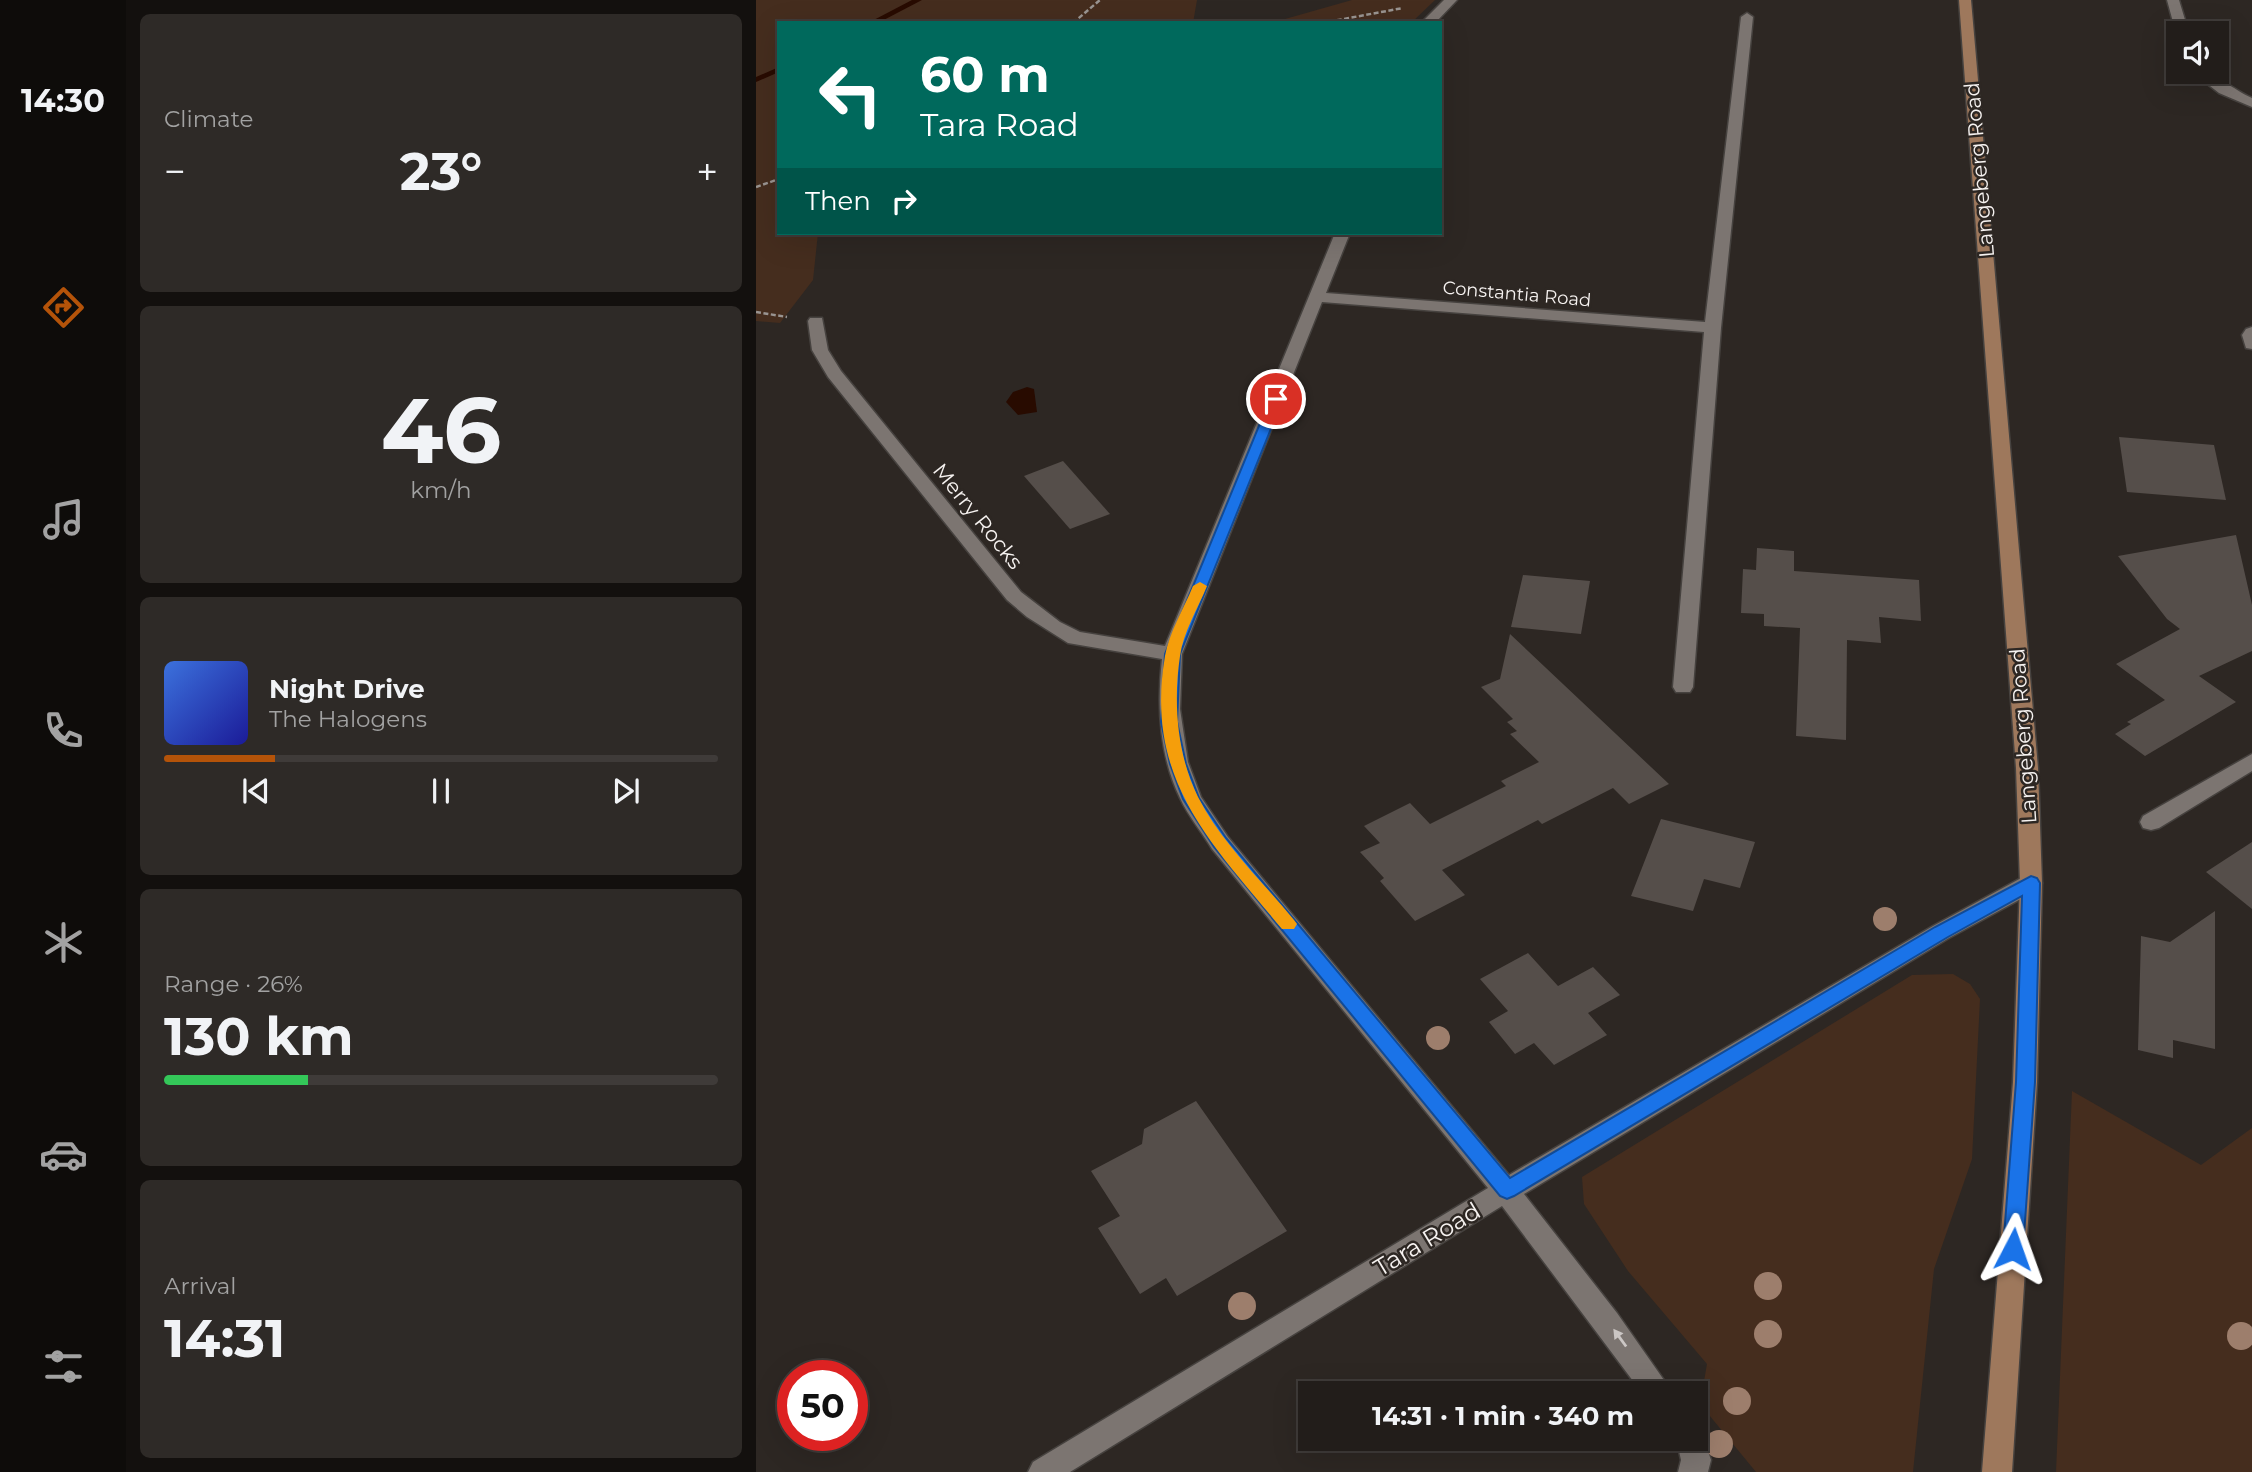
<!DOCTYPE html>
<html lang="en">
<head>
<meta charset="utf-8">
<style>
  body { margin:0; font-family:Montserrat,sans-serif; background:#2e2a27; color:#f1f3f6; height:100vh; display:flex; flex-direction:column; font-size:26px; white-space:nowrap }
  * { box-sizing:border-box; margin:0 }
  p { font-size:23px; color:#a2a2a2 }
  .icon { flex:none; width:38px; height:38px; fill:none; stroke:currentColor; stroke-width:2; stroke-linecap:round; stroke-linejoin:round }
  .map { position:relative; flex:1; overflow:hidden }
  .side { display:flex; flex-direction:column; gap:14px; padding:14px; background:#13100e; width:630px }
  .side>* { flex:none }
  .hud { position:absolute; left:21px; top:21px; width:665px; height:214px; border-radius:0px; box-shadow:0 7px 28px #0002,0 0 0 2px #3f3b39; background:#00695c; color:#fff; overflow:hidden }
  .fabs { position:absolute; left:1410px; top:21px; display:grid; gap:14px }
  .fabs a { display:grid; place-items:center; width:63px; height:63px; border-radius:0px; background:#221d1a; box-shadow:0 7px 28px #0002,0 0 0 2px #3f3b39; font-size:35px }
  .speed { position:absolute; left:21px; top:1360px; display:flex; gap:14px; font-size:35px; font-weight:700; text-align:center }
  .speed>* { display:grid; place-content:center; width:91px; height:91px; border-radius:50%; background:#221d1a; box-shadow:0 7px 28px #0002,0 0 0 2px #3f3b39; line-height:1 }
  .speed .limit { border:10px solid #d22; background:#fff; color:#111 }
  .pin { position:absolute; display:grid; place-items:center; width:60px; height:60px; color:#fff; margin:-30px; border:4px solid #fff; border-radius:50%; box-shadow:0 2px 7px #0007 }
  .me { position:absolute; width:77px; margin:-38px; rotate:4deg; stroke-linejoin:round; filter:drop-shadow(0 0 5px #0008) }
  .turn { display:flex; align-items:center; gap:24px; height:147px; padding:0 28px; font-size:32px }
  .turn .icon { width:91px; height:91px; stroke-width:2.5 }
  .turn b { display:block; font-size:49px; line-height:60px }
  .then { display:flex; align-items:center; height:66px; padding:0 28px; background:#0003; gap:14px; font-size:26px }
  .big { font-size:52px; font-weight:700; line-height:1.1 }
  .side .card { flex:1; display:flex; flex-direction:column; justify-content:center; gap:10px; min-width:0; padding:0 24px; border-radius:10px; background:#2e2a27 }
  .side .dial { align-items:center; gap:0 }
  .dial b { font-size:91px; line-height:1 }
  .song { display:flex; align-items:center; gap:21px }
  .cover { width:84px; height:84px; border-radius:10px; background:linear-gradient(135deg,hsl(220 70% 55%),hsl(240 70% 35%)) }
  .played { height:7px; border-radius:4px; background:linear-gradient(90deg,#b45309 20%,#3f3b39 20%) }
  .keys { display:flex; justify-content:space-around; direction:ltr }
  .heat { display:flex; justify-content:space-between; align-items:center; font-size:38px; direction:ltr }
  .charge { height:10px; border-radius:5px; background:linear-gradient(90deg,#34c759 26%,#3f3b39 0) }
  .trip { position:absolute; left:542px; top:1381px; width:410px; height:70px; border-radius:0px; background:#221d1a; box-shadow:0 7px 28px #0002,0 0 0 2px #3f3b39; font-weight:700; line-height:70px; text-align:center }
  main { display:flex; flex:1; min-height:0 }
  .menu { display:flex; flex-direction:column; width:126px; justify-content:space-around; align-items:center; background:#0e0c0a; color:#a2a2a2 }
  .menu .icon { width:49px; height:49px }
  .menu .selected { color:#b45309 }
  .menu b { font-size:32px; color:#f1f3f6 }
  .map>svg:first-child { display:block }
  .green { fill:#452d1e }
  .water { fill:#280b00 }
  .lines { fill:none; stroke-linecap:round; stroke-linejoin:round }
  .stream { fill:#280b00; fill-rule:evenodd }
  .building { fill:#554e4a }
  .street-casing { stroke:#46423f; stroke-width:3 }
  .secondary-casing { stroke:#46423f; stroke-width:3 }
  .path { stroke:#999491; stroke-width:2.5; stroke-dasharray:5 2.5; stroke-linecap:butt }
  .street { fill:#7c7571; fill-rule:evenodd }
  .secondary { fill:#9e785c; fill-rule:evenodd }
  .tree { fill:#9d7e6c }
  .oneway { fill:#cbc6c4 }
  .route { fill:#1a73e8; stroke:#114b97; stroke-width:2 }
  .slow { fill:#f59e0b }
  .labels { text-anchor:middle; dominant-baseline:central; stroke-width:5; stroke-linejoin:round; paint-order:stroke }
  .far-street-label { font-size:18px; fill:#f6f2f0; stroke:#2d2723 }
  .street-label { font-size:21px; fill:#f6f2f0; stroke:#2d2723 }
  .near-street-label { font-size:24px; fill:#f6f2f0; stroke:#2d2723 }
</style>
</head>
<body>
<main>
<nav class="menu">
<b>14:30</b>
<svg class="icon selected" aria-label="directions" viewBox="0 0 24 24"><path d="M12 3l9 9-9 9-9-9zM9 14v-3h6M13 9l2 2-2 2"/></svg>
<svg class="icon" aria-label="music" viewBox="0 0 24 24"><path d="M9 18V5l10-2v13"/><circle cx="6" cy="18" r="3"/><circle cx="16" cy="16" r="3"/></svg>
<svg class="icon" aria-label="phone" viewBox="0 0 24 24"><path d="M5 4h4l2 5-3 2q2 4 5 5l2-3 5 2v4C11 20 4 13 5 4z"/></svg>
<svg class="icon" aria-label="climate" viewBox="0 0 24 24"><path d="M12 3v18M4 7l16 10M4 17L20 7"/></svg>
<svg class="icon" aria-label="car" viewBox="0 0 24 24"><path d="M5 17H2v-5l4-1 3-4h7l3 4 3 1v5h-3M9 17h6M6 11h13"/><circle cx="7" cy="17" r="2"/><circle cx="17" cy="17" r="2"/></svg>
<svg class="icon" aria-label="filters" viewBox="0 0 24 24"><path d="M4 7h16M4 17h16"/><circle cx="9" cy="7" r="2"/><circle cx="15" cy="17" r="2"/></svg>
</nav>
<section class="side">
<div class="card"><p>Climate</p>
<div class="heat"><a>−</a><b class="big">23°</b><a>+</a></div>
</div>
<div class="card dial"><b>46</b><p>km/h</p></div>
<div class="card">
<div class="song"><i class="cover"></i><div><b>Night Drive</b><p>The Halogens</p></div></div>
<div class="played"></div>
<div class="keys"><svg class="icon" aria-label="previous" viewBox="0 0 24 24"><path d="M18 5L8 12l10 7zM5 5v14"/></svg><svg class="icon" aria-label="pause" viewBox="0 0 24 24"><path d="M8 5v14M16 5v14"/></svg><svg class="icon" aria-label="next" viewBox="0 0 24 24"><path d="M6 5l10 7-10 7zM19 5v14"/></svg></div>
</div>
<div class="card"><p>Range · 26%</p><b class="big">130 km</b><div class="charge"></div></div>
<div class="card"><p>Arrival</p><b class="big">14:31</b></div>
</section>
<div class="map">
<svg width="1496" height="1472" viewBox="0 0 1496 1472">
  <rect width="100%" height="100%" fill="#2d2723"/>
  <g class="green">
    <polygon points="0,0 441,0 437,23 23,23 23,233 62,233 57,280 24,323 0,321"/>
    <polygon points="596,0 679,0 655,23 515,23"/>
    <polygon points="1197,974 1214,984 1224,999 1216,1159 1178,1269 1157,1472 1000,1472 944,1404 951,1364 872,1271 828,1204 826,1177 1156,975"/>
    <polygon points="1316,1091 1445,1165 1496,1128 1496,1472 1300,1472"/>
  </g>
  <polygon class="water" points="271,387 278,389 281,412 262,415 250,402 257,392"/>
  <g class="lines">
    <g class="stream">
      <polygon points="156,0 166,0 122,23 112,23"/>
      <polygon points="23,67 23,72 0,82 0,77"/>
    </g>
  </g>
  <g class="building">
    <polygon points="1363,437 1458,445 1470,500 1371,492"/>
    <polygon points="307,461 354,514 314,529 268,476"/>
    <polygon points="1480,535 1496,605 1496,651 1443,676 1480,702 1389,756 1359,734 1375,724 1371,722 1409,700 1360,664 1424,629 1411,619 1362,556"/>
    <polygon points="1001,548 1038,551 1038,571 1163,580 1165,621 1123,617 1125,643 1091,640 1090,740 1040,736 1044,628 1008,626 1008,614 985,613 987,569 1000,570"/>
    <polygon points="767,575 834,581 825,634 755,627"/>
    <polygon points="754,634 913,784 873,804 857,788 786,824 782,820 686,870 709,895 659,921 624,881 628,878 604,852 624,843 608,826 654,803 674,824 750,786 745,781 783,762 754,734 761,731 751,722 757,719 725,687 744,679"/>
    <polygon points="905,819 999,842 984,888 948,879 937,911 875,896"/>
    <polygon points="1496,842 1496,909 1450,872"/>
    <polygon points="1459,911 1459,1049 1417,1040 1417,1058 1382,1050 1385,936 1414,942"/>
    <polygon points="772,953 802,986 837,967 864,995 832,1013 851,1035 798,1065 778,1043 759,1054 733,1022 752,1011 724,979"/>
    <polygon points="440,1101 531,1231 421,1296 410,1278 384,1294 342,1228 364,1216 335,1171 386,1144 388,1129"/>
  </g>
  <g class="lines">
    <defs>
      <g id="street">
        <polygon points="688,0 701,0 679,23 665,23"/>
        <polygon points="1411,0 1423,0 1433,33 1423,33 1423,36 1420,33"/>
        <path d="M991,13L997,17L965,328L937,687L934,692H920L917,687L948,332L566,302L426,654L424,709L432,762L445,797L472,837L753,1175L1177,926L1267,877L1275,875L1283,877L1286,883L1283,889L1193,938L768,1194L861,1313L917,1393H886L746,1206L314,1472H272L277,1462L732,1188L456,849C446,832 432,816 424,798C403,755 401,706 406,659L312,643L271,617L251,600L72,377L56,350L52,321L54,318H66L72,350L85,371L265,592L304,622L324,632L409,646L579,233H594L570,293L949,322L985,17Z"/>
        <path d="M1436,72C1458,71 1476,89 1496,98V107L1463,93Z"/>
        <polygon points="1496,327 1496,349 1490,348 1486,335 1490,329"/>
        <polygon points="1496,754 1496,771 1403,828 1395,830 1387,828 1384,822 1387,816"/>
        <polygon points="940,1426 944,1428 955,1460 952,1472 922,1472 925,1460 920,1438 940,1438"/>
      </g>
      <polygon id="secondary" points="1203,0 1215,0 1282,768 1286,883 1281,1082 1256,1472 1226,1472 1257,1082 1264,883 1260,768"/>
    </defs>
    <use href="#street" class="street-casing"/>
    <use href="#secondary" class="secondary-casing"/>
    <g class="path">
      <polyline points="317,23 344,0"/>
      <polyline points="566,23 647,8"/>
      <polyline points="0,187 23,179"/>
      <polyline points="0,312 31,317"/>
    </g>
    <use href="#street" class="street"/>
    <use href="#secondary" class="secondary"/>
  </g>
  <g class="tree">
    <circle cx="1129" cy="919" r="12"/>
    <circle cx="682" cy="1038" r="12"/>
    <circle cx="1012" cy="1286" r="14"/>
    <circle cx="486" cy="1306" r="14"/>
    <circle cx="1012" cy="1334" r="14"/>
    <circle cx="1485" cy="1336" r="14"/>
    <circle cx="981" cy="1401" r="14"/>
    <circle cx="963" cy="1444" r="14"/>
  </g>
  <defs><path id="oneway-solid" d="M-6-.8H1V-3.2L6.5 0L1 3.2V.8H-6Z" transform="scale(1.75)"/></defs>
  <use class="oneway" href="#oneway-solid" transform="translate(864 1338) rotate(-126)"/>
  <polygon class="route" points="520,395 527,399 424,654 421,722 430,764 443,798 470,838 754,1178 1179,927 1275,876 1281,878 1284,883 1279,1082 1267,1249 1264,1255 1257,1258 1250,1255 1247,1249 1260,1082 1266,896 1192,937 758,1196 751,1199 744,1196 458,847 427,799 414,764 405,722 409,654 514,399"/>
  <path class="slow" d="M444,582L451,586C442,608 427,633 424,656C417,702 421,755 442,797C465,842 506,881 538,920L541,924L538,929H526C454,842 388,779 409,656C413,633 428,608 437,586Z"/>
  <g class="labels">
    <g class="far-street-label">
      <text transform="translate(761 294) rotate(5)">Constantia Road</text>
    </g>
    <g class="street-label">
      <text transform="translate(1223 170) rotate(-95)">Langeberg Road</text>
      <text transform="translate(222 516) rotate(51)">Merry Rocks</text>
      <text transform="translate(1267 736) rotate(-94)">Langeberg Road</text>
    </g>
    <g class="near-street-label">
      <text transform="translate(671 1239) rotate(-31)">Tara Road</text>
    </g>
  </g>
</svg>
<div class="fabs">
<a><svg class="icon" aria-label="sound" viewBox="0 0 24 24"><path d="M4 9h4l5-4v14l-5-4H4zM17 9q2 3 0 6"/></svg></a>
</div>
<div class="speed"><div class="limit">50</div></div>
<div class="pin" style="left:520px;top:399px;background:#d93025"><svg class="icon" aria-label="arrive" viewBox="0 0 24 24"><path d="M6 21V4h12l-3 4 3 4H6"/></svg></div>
<svg class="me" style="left:1257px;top:1249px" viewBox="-20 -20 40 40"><path d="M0-17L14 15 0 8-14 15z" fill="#1a73e8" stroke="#fff" stroke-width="4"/></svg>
<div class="trip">14:31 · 1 min · 340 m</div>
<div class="hud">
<div class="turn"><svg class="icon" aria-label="left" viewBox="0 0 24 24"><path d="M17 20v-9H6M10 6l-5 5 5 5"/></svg><div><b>60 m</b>Tara Road</div></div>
<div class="then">Then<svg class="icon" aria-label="right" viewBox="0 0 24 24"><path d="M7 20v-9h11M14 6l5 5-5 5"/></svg></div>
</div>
</div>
</main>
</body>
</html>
